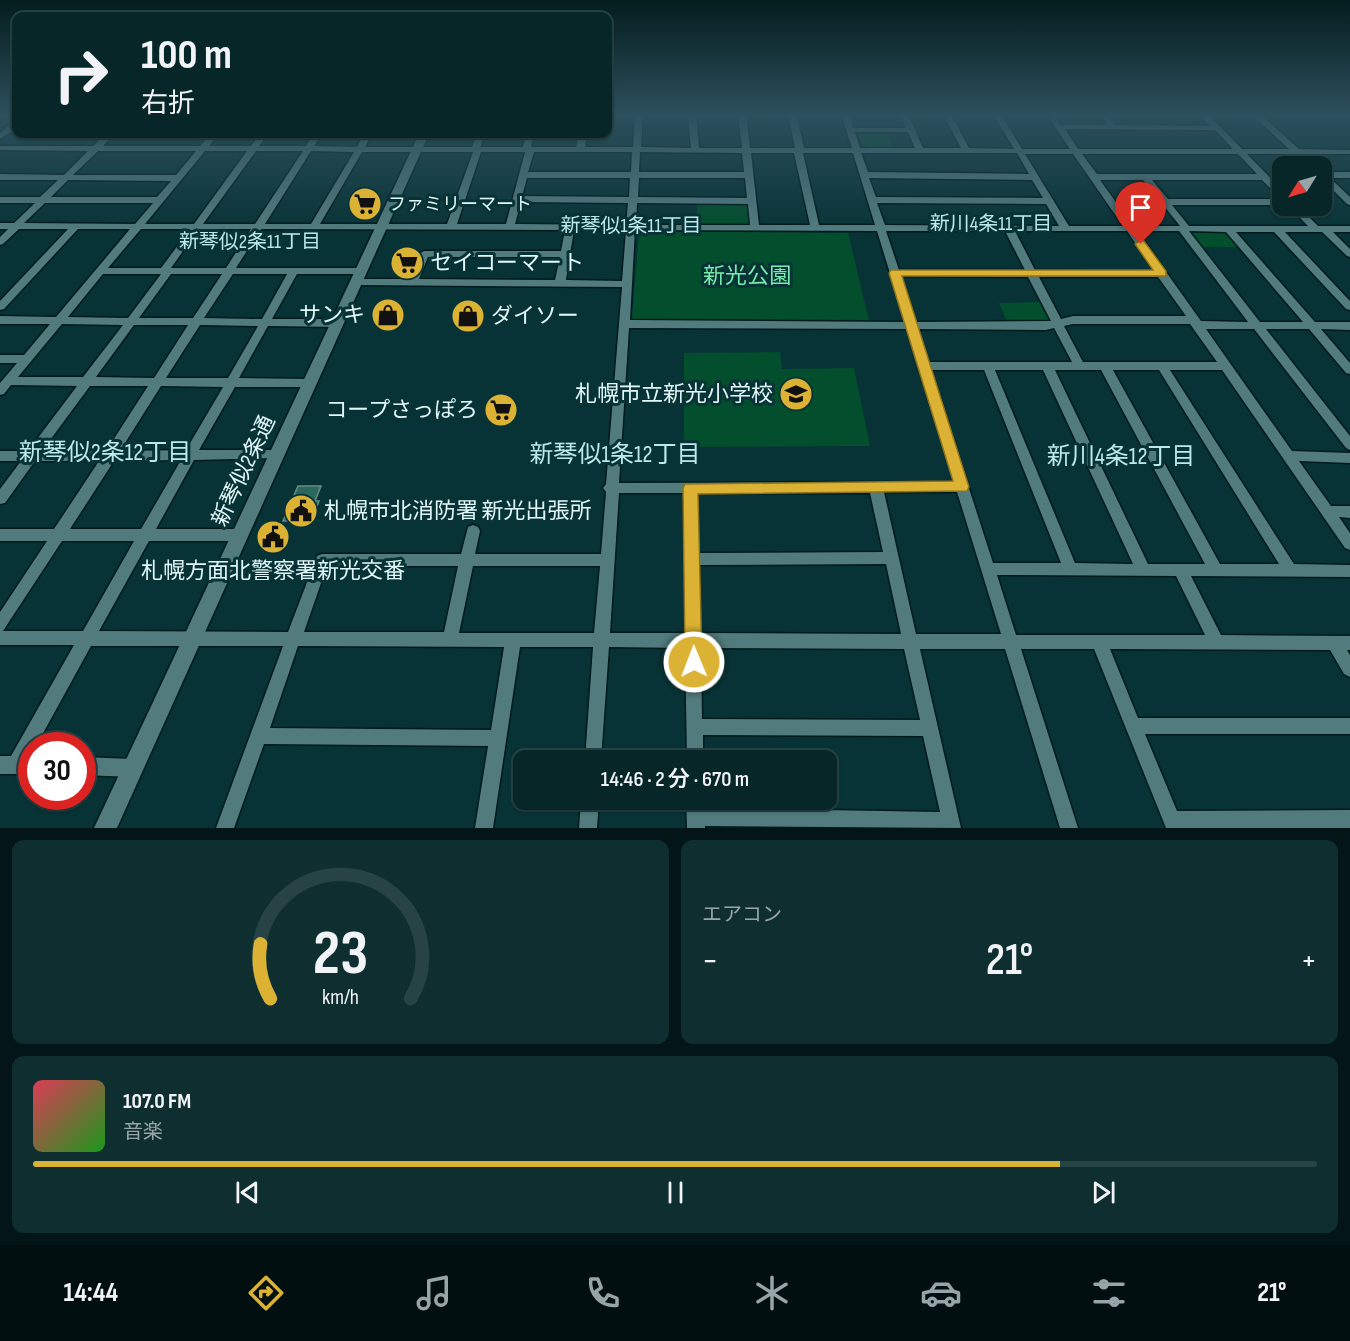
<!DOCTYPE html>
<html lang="ja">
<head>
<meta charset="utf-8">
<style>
  body { margin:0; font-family:"Sofia Sans Condensed","Noto Sans JP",sans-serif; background:#0f2e30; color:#f1f3f6; height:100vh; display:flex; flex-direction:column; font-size:22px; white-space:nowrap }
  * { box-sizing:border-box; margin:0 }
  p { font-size:20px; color:#98a5a8 }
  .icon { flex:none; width:33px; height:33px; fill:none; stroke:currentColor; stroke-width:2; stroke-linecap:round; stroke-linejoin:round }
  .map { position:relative; height:828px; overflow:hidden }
  .drawer { display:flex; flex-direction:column; gap:12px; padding:12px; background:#031516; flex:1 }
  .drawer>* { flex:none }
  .top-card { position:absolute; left:12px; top:12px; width:600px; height:126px; border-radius:12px; box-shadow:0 2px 4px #0004,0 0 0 2px #274345; background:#062628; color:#f1f3f6; overflow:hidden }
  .needle { width:39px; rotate:233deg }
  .fabs { position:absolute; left:1272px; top:156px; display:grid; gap:12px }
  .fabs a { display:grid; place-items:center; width:60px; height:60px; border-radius:12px; background:#062628; box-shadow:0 2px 4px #0004,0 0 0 2px #274345; font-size:30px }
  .speed { position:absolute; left:18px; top:732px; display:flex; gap:12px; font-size:30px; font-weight:700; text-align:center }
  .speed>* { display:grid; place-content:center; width:78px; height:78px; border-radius:50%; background:#062628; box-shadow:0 2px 4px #0004,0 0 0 2px #274345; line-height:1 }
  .speed .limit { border:9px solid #d22; background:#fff; color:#111 }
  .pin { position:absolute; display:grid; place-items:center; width:51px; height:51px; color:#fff; margin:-62px -26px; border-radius:50% 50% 50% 0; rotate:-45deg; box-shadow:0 0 6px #0007 }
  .pin .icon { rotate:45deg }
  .me { position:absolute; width:66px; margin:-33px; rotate:359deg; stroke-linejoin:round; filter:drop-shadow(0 0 4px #0008) }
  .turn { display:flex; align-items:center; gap:21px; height:126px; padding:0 30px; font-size:27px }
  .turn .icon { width:78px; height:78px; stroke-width:2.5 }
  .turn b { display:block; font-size:42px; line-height:51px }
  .big { font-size:45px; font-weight:600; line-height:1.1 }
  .drawer .widget { flex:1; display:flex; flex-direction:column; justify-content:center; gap:9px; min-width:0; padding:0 21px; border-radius:12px; background:#0f2e30 }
  .drawer .dial { align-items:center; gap:0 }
  .dial svg { height:156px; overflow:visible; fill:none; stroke:#274345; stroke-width:7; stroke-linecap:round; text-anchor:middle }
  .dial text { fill:#f1f3f6; stroke:none }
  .song { display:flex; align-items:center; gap:18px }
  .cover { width:72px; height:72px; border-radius:9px; background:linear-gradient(135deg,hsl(350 70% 55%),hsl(120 70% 35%)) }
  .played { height:6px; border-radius:3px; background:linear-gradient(90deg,#dbb233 80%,#274345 80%) }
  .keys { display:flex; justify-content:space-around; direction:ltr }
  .heat { display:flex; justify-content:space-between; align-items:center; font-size:33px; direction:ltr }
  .drawer .tiles { flex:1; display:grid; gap:12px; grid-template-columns:1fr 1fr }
  .widget:last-child { grid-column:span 2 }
  .trip { position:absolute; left:513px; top:750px; width:324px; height:60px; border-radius:12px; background:#062628; box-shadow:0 2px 4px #0004,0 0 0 2px #274345; font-weight:600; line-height:60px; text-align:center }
  .tab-bar { display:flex; height:96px; justify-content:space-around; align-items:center; background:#020f10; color:#98a5a8 }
  .tab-bar .icon { width:42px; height:42px }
  .tab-bar .active { color:#dbb233 }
  .tab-bar b { font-size:27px; color:#f1f3f6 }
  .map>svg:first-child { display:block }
  .green { fill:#034e2d }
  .building { fill:#28685d; stroke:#668d85; stroke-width:1.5 }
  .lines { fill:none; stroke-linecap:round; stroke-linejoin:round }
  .minor-casing { stroke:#001a1c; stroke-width:3 }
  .tertiary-casing { stroke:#001a1c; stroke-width:3 }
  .minor { fill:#527b7e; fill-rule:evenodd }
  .tertiary { fill:#527b7e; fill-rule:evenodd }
  .route { fill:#dbb233; stroke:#8e7421; stroke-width:1.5 }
  .labels { text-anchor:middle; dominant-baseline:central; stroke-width:6; stroke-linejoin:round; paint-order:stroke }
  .far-poi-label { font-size:18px; fill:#e1f7f8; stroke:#083336; text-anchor:start }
  .far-neighbourhood-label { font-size:20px; fill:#bde8eb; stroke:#083336 }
  .poi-label { font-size:22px; fill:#e1f7f8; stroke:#083336; text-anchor:start }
  .park-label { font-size:22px; fill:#76edab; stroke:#083336 }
  .street-label { font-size:22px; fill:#e1f7f8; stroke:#083336 }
  .neighbourhood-label { font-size:24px; fill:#bde8eb; stroke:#083336 }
</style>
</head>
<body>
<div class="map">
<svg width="1350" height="828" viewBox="0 0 1350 828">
  <rect width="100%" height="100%" fill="#083336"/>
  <g class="green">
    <polygon points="861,132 888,132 893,147 868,147 862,144 859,133"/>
    <polygon points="697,204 748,204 751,226 697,225"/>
    <polygon points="639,231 848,233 869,320 632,319"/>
    <polygon points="1191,233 1226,233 1238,247 1202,247"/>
    <polygon points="1040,302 1049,320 1042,323 1007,322 999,303"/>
    <polygon points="780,352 782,369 854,368 870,446 684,447 684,353"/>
  </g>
  <g class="building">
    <polygon points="298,486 321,486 315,501 319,501 311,521 283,521"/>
    <polygon points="265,531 286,531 281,542 260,543"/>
  </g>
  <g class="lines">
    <defs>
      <g id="minor">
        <path d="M635,114H643L641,147L691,148L688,114H696L699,148H742L738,114H746L750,148H795L788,114H796L804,148H852L841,114H849L853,128H906L900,114H908L923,148H961L943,114H951L969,148L1014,149L993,114H1001L1022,149H1070L1046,114H1054L1061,125H1108L1099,114H1107L1116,125L1210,126L1199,114H1208L1242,149H1289L1251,114H1260L1299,149L1350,150V154H1304L1316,166H1308L1294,154H1247L1282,190V198L1279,197L1262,180H1152L1168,199H1282V205H1172L1189,226H1308L1288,206H1298L1318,226H1350V232H1333L1350,249V257L1347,256L1322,232H1285L1350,301V310L1346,309L1274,232H1236L1315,322H1350V330L1321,329L1350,363V374L1346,373L1309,329H1266L1350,436V450L1346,448L1254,329H1206L1292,451L1350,453V463L1299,461L1331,506H1350V518L1339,517L1350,533V550L1345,548L1222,370H1170L1294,564L1350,565V577L1191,576L1221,635L1350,636V650H1347L1350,655V677L1344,674L1330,650L1110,649L1138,718H1350V734H1145L1177,811L1350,810V828H1166L1094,649H1021L1078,828H1060L1005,649H920L961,828L705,826V828H687L686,800H704V808L940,812L923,736L703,735V760H687L685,648L609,647L601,760H585L593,647H520L493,828H475L488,746L264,744L234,828H216L283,646H91L36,746H32L30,756H32V774H0V756H11L74,645H0V612L47,541H0V529H54L99,461H35L5,503L0,504V489L21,461H0V451H28L77,386L11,385L4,394L0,395V383L17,363H0V355H24L50,324H0V316L56,317L130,229H78L4,309L0,310V301L68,229H19L3,244L0,245V237L8,229H0V223H14L35,203H0V197H40L58,180H0V174L64,175L88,151L0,150V146H93L106,134H114L103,146H200L211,134H219L209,146H251L260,134H268L259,146H306L314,134H322L314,146L357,147L364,134H372L365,147H472L477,134H485L480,147H523L526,134H534L531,147H576L579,134H587L585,147H633ZM1065,129L1215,130L1233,149H1078ZM855,132H908L915,148H860ZM98,151H196L176,175H73ZM205,151H247L194,224H145ZM256,151H303L255,224H203ZM311,151L354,152L311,224H265ZM362,152H473L447,224H320ZM481,152H525L506,224H457ZM534,152H632L631,172H528ZM640,152L742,153L744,172H639ZM751,153H794L810,225H759ZM803,153H853L875,225H819ZM861,153H1017L1029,174L868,172ZM1025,154H1073L1123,226H1069ZM1082,154H1238L1257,174H1097ZM527,178H630L629,197L522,196ZM639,178H745L747,198L638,197ZM869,178L1032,180L1043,198L876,197ZM68,180L171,181L157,197H51ZM1100,180H1143L1180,226H1133ZM521,202L628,203L626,225L515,224ZM45,203H153L135,224L24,223ZM637,203L748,204L750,225H636ZM877,203L1046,204L1059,226L885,225ZM141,229H190L161,268H108ZM199,229H251L226,268H171ZM261,229L565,230L561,251H424L419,254L409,279H356L351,282L356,285L622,287L606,484L603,488L606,492L601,554H475L480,531L478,527L473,525L468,527L461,554H322L317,556L288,632L99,631L149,541H240L245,539L247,535L245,531L240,529H156L194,460L281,458L283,455L281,452L277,450H199L235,387H310L316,383L310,379L239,378L268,326L338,327L343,323L338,319H272L297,274H361L366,271L361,268H236ZM574,230H626L622,281L566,280ZM635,230L877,231L905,322L630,320ZM886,231H1005L1025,270H899ZM1015,231H1127L1154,271L1035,270ZM1137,231H1179L1248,322L1201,321ZM1189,231L1226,232L1303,322H1260ZM428,257H560L555,280L419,279ZM103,274H161L128,318L68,317ZM171,274H222L193,318H139ZM233,274H287L262,319L204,318ZM901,276L1028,277L1051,321L916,322ZM1039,277H1158L1186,316H1073L1061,319ZM62,324L123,325L83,377H18ZM1073,324H1190L1217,362H1083L1064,326ZM134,325H188L154,378L96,377ZM200,325L258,326L228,378H166ZM629,328L907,329L954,482L619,483ZM1054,328L1072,362H928L918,329L1046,330ZM931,370H984L1061,563H993ZM995,370H1043L1133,564L1075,563ZM1055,370H1101L1205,564H1148ZM1113,370H1159L1279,564H1220ZM90,386H148L106,451H42ZM161,386L223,387L186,450L120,451ZM181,460L141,529H70L114,461ZM884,492H957L1001,634H916ZM619,493H684L685,633H610ZM697,493H870L883,552L698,553ZM62,541H134L83,631H3ZM886,564L901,634L700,633L699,565ZM327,566H458L444,632H304ZM473,566H600L594,633H459ZM997,575L1176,576L1205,635H1016ZM298,646L504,647L491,730L270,728ZM701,648L904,649L920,720L702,719Z"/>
        <polygon points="13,122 16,122 16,128 0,139 0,133"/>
        <polygon points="1322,172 1350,172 1350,178 1330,178 1350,197 1350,205 1347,204 1322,179"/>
        <polygon points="82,757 133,759 139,762 142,768 139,774 133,777 82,775"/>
        <polygon points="581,800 599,800 597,828 579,828"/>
      </g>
      <polygon id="tertiary" points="419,134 429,134 117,828 94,828"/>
    </defs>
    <use href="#minor" class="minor-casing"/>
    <use href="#tertiary" class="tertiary-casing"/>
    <use href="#minor" class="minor"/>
    <use href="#tertiary" class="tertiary"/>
  </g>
  <linearGradient id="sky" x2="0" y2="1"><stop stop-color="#041c1e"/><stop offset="0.5" stop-color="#2c505d"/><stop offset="1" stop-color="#2c505d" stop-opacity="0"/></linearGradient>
  <rect width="1350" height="230" fill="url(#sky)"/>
  <polygon class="route" points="1141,240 1144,241 1166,271 1166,276 902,276 969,487 967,491 698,494 702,662 700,668 694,671 687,668 685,662 683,488 685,484 953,481 889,273 891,270 1153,270 1135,244"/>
  <defs>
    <symbol id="supermarket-disc" viewBox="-11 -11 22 22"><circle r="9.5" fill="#dbb233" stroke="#083336"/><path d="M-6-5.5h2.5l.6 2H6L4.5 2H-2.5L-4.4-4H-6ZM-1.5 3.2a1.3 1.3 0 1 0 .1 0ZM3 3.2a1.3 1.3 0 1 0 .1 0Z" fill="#111"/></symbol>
    <symbol id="shop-disc" viewBox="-11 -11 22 22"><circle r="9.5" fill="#dbb233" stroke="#083336"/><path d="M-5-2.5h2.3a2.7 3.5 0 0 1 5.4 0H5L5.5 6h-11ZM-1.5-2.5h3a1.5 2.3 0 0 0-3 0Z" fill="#111"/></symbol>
    <symbol id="school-disc" viewBox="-11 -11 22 22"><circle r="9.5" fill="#dbb233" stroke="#083336"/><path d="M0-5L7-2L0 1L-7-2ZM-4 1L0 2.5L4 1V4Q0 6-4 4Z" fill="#111"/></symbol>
    <symbol id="civic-disc" viewBox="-11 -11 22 22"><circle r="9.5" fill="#dbb233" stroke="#083336"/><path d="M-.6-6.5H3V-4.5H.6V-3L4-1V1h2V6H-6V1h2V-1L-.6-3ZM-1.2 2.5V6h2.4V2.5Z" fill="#111"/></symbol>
  </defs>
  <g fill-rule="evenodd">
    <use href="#supermarket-disc" x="346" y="185" width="38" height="38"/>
    <use href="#supermarket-disc" x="388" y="244" width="38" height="38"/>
    <use href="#shop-disc" x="369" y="296" width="38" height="38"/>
    <use href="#shop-disc" x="449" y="297" width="38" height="38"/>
    <use href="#school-disc" x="777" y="375" width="38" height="38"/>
    <use href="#supermarket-disc" x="482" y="391" width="38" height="38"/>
    <use href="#civic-disc" x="282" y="492" width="38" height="38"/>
    <use href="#civic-disc" x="254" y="518" width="38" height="38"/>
  </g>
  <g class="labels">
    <g class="far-poi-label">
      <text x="388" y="204">ファミリーマート</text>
    </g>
    <g class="far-neighbourhood-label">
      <text x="991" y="224">新川4条11丁目</text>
      <text x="631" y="226">新琴似1条11丁目</text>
      <text x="250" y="242">新琴似2条11丁目</text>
    </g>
    <g class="poi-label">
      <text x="430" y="263">セイコーマート</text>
      <text x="365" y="315" text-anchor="end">サンキ</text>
      <text x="491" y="316">ダイソー</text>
      <text x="773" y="394" text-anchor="end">札幌市立新光小学校</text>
      <text x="478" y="410" text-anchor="end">コープさっぽろ</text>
      <text x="324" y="511">札幌市北消防署 新光出張所</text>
      <text x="273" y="571" text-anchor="middle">札幌方面北警察署新光交番</text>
    </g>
    <g class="park-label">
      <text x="747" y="276">新光公園</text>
    </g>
    <g class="street-label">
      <text transform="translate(244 471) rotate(-65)">新琴似2条通</text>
    </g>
    <g class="neighbourhood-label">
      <text x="105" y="452">新琴似2条12丁目</text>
      <text x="615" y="454">新琴似1条12丁目</text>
      <text x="1121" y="456">新川4条12丁目</text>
    </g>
  </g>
</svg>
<div class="fabs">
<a><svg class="needle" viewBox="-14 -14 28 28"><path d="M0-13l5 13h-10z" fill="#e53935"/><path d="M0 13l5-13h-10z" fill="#98a5a8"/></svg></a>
</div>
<div class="speed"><div class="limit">30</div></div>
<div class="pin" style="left:1141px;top:244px;background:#d93025"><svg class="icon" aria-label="arrive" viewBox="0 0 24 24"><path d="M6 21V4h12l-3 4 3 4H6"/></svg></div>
<svg class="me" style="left:694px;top:662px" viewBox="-20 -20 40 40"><circle r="17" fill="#dbb233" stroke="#fff" stroke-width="3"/><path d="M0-11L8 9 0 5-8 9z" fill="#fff"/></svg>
<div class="trip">14:46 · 2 分 · 670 m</div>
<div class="top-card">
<div class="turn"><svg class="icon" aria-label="right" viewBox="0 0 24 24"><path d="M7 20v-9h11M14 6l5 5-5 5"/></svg><div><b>100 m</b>右折</div></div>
</div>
</div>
<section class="drawer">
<div class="tiles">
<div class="widget dial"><svg viewBox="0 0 100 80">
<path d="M14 69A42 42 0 1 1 86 69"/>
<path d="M14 69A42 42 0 0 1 9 41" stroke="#dbb233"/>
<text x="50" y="56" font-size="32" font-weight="700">23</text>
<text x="50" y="72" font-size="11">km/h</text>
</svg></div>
<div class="widget"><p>エアコン</p>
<div class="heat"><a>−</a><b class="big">21°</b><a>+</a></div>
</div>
<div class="widget">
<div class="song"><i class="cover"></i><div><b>107.0 FM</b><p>音楽</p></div></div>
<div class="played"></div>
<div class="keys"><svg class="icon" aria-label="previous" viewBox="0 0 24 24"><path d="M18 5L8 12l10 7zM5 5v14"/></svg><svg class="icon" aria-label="pause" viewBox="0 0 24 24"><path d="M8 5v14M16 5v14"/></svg><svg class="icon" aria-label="next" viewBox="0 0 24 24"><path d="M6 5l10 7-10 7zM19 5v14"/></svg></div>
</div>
</div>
</section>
<nav class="tab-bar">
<b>14:44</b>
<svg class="icon active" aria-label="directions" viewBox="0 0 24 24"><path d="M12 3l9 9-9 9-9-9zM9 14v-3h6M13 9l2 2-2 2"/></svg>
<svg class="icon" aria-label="music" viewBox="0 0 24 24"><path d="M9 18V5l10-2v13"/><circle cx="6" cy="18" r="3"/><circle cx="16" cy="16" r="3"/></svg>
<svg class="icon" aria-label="phone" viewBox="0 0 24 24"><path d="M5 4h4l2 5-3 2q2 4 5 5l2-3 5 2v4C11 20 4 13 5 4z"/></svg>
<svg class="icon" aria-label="climate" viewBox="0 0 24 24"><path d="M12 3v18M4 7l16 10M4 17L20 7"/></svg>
<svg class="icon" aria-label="car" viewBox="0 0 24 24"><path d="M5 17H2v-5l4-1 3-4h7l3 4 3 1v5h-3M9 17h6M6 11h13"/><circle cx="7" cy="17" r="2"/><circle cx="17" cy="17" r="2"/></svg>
<svg class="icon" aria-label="filters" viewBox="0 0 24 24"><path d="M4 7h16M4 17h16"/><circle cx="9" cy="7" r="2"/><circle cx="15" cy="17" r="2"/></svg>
<b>21°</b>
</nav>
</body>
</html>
